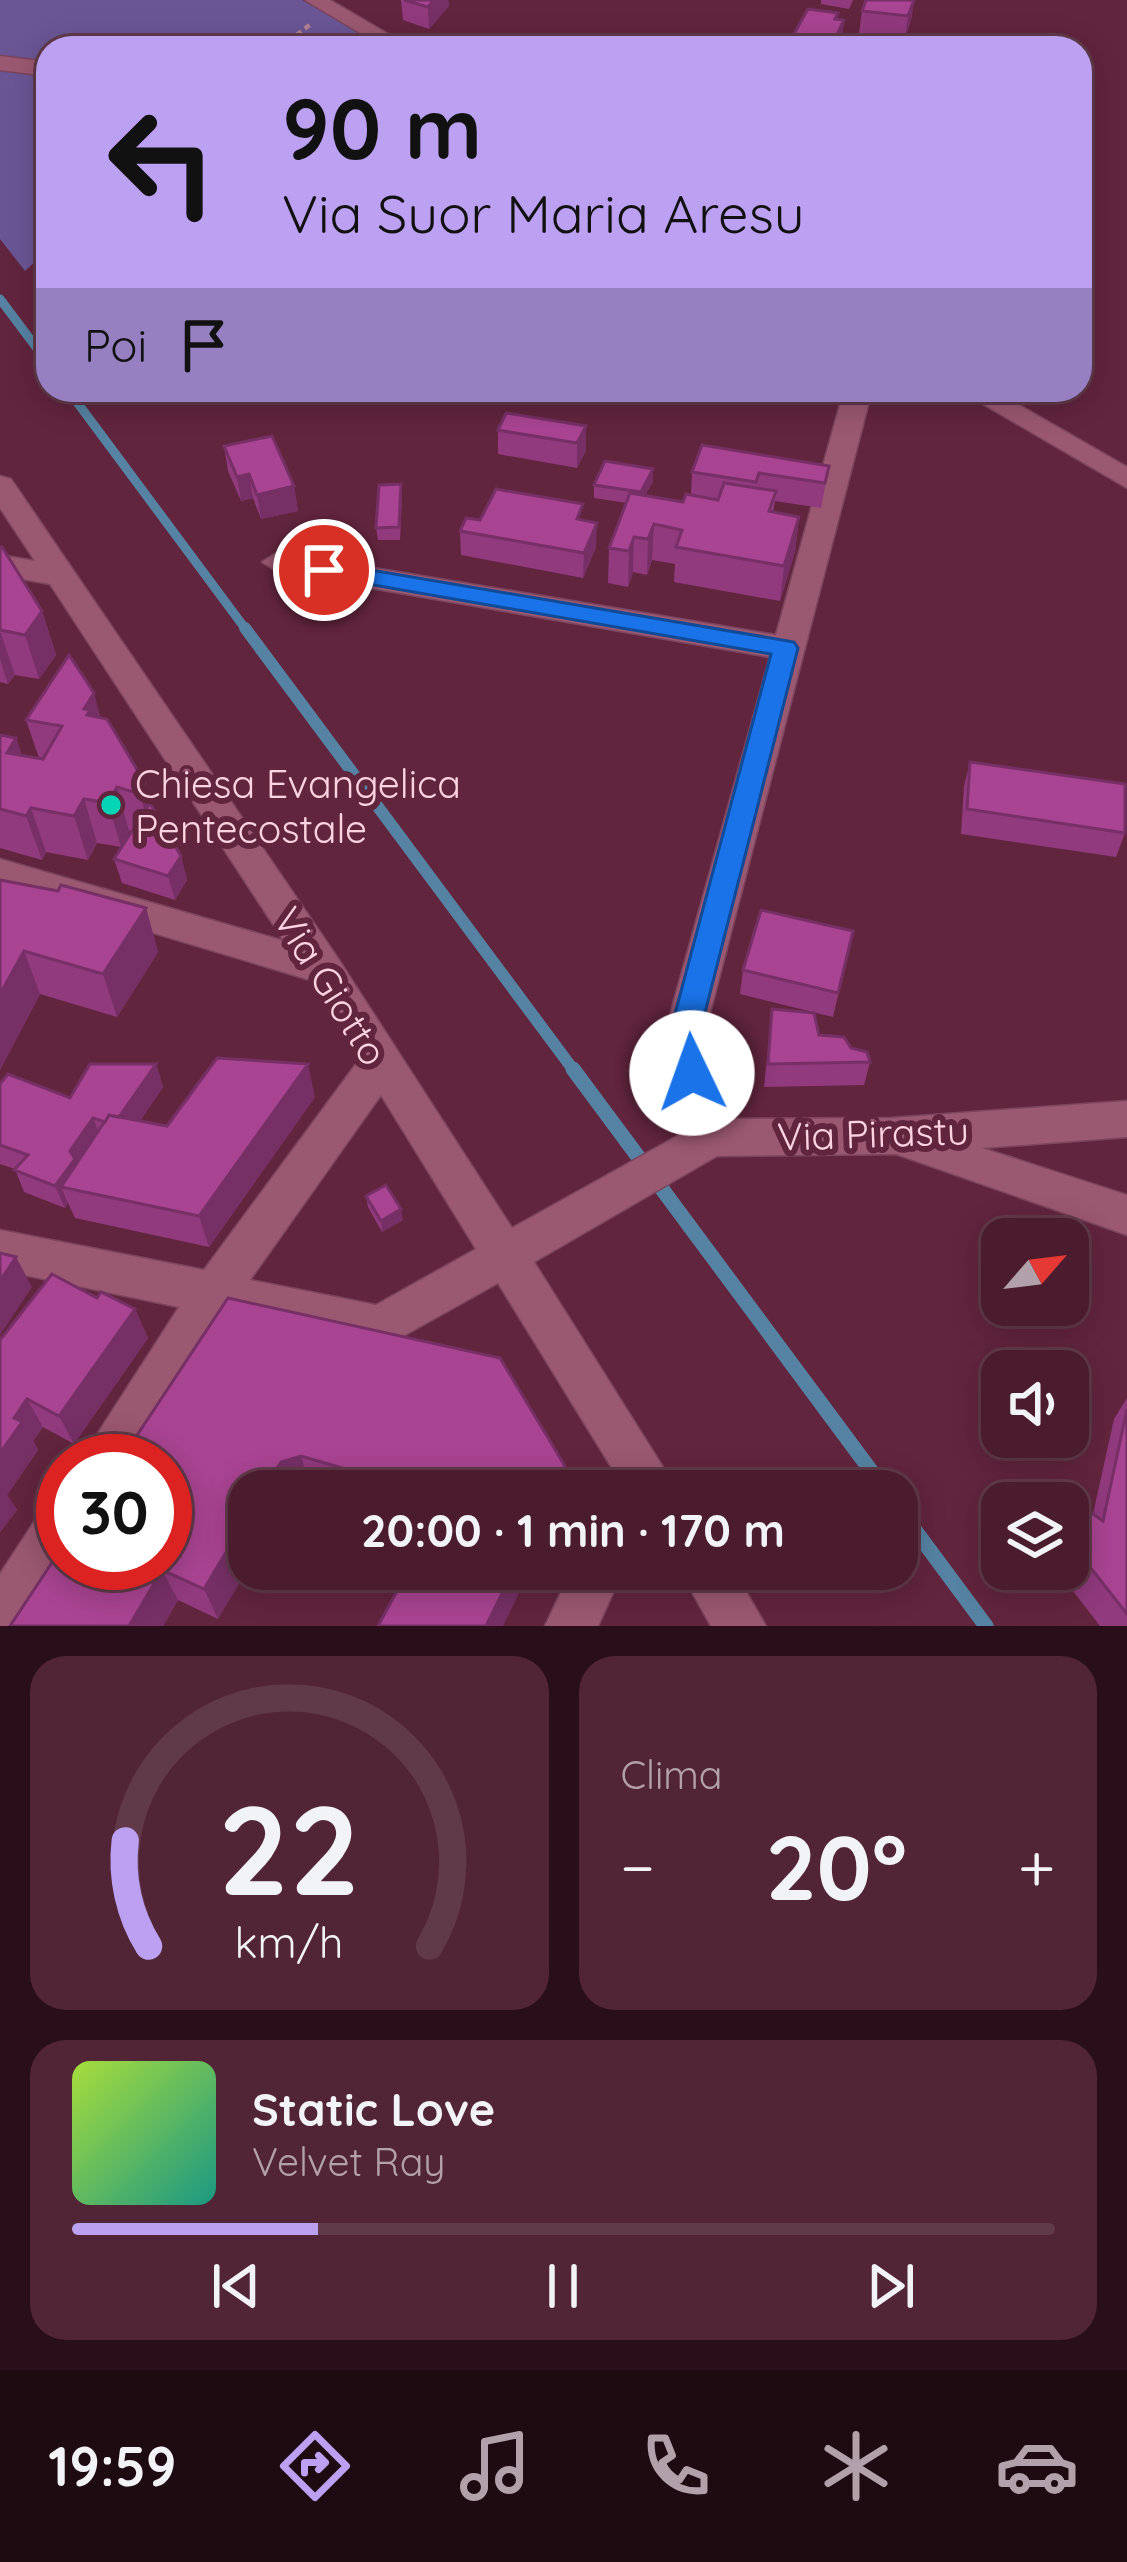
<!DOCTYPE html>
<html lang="it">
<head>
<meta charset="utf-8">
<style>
  body { margin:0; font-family:Quicksand,sans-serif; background:#512536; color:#f1f3f6; height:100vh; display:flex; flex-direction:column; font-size:45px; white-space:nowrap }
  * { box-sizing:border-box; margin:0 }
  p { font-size:39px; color:#b2a1aa }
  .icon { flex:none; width:66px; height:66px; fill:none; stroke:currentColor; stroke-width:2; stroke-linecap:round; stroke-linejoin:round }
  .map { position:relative; height:1626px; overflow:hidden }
  .drawer { display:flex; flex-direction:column; gap:30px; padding:30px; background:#290f19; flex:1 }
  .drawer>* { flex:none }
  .top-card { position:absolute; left:36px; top:36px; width:1056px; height:366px; border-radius:36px; box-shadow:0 6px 30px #0003,0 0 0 3px #613a4a; background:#bca0f2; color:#111; overflow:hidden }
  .needle { width:78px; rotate:62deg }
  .controls { position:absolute; left:981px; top:1218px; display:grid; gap:24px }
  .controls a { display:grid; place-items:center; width:108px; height:108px; border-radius:24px; background:#4a1c2e; box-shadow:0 6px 30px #0003,0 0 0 3px #613a4a; font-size:60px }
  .speed { position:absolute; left:36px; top:1434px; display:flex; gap:24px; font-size:60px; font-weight:700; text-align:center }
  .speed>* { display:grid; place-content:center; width:156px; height:156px; border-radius:50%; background:#4a1c2e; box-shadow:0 6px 30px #0003,0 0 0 3px #613a4a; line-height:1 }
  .speed .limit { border:18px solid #d22; background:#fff; color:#111 }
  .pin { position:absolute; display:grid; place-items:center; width:102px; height:102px; color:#fff; margin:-51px; border:6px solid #fff; border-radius:50%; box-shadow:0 3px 12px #0007 }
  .me { position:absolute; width:132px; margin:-66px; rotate:357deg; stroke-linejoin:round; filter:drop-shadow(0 0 9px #0008) }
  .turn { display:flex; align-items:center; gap:42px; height:252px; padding:0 48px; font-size:54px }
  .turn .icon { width:156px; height:156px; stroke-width:2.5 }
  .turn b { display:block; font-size:84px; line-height:102px }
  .then { display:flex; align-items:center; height:114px; padding:0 48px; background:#0003; gap:24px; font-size:45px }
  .big { font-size:90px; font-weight:800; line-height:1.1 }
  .drawer .tile { flex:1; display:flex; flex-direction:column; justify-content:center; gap:18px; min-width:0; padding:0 42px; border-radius:36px; background:#512536 }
  .drawer .dial { align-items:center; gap:0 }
  .dial svg { height:312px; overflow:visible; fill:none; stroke:#613a4a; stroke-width:7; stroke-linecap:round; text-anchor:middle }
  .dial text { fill:#f1f3f6; stroke:none }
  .song { display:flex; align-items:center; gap:36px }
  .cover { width:144px; height:144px; border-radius:18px; background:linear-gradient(135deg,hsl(80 70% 55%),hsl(170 70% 35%)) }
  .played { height:12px; border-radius:6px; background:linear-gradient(90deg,#bca0f2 25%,#613a4a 25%) }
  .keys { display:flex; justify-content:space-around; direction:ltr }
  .heat { display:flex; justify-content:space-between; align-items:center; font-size:66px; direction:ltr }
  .drawer .tiles { flex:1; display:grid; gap:30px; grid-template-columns:1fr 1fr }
  .tile:last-child { grid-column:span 2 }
  .trip { position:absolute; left:228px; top:1470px; width:690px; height:120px; border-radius:36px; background:#4a1c2e; box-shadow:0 6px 30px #0003,0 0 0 3px #613a4a; font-weight:800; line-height:120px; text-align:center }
  .tab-bar { display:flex; height:192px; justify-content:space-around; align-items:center; background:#1e0b12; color:#b2a1aa }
  .tab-bar .icon { width:84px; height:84px }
  .tab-bar .selected { color:#bca0f2 }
  .tab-bar b { font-size:54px; color:#f1f3f6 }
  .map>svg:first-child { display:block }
  .green { fill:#6a5695 }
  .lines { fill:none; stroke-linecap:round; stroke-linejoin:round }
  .stream-far2 { stroke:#5683a3; stroke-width:9 }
  .stream-far1 { stroke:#5683a3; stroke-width:12 }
  .stream { stroke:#5683a3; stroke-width:15 }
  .minor-casing { stroke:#7b455d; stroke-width:3 }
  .path { stroke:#b38194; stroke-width:4.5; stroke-dasharray:6 4.5; stroke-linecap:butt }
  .minor { fill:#9b5871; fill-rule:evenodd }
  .wall { fill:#913a7e }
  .shaded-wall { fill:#763066 }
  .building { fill:#a94492; stroke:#763066; stroke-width:3 }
  .route { fill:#1a73e8; stroke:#114b97; stroke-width:3 }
  .poi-dot { fill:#03d5b6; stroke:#62253e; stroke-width:4.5 }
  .labels { text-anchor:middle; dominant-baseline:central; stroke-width:12; stroke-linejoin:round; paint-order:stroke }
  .poi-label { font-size:39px; fill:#fcd4e1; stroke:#62253e; text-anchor:start }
  .street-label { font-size:39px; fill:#fcd4e1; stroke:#62253e }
</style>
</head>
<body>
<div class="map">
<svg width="1127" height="1626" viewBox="0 0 1127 1626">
  <rect width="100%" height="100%" fill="#62253e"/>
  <g class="green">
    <polygon points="0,0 302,0 388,48 48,48 48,66 0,61"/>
    <polygon points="0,68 48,74 48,250 25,271 0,239"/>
  </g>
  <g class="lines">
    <g class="stream-far2">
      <polyline points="0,299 48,363"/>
      <polyline points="68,390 247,631"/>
    </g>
    <polyline class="stream-far1" points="245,628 575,1072"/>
    <g class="stream">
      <polyline points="573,1069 886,1491"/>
      <polyline points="897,1506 986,1626"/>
    </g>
    <defs>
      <g id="minor">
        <polygon points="305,0 330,0 412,48 385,48"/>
        <polygon points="956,38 964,39 966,48 944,48 948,39"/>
        <polygon points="0,56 48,62 48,76 0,70"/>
        <path d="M844,390H872L703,1040L727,1119L891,1118L1127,1101V1137L982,1148L1127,1195V1235L896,1154L717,1156L534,1262L678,1491H626L498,1283L380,1349L224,1317L132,1461H80L179,1307L0,1270V1230L204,1270L359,1060L310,980L0,887V859L284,941L50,584L0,575V555L35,561L0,508V476L11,479L337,957L512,1228L688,1130L663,1040L770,657L278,572L262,562L278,552L776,635ZM381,1095L476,1249L376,1305L250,1280Z"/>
        <polygon points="959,390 993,390 1127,467 1127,488"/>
        <polygon points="63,1498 66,1563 25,1626 0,1626 0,1574 45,1505"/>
        <polygon points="572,1569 624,1569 598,1626 545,1626"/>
        <polygon points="679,1569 733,1569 766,1626 711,1626"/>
      </g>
    </defs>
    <use href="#minor" class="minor-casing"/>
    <polyline class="path" points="280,48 312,23"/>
    <use href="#minor" class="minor"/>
  </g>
  <g class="wall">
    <polygon points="401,0 448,0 449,6 429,29 403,20"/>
    <polygon points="821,0 853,0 849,9 821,4"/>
    <polygon points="914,0 911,20 905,38 859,33 862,11"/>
    <polygon points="837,19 842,42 838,48 786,48"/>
    <polygon points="48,249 48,280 45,280 39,256"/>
    <polygon points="262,390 298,390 288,400 263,393"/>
    <polygon points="586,426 586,450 577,468 498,454 498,430"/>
    <polygon points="224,446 294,486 298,511 261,519 253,498 241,501 228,471"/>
    <polygon points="829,466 821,508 775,501 773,512 799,517 795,552 780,601 674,582 675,564 652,560 647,575 633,572 628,587 608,583 609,548 627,503 594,498 594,485 653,469 653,482 645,495 683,502 691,495 692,472"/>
    <polygon points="402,497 400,540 378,540 376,528"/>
    <polygon points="480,520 583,520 596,547 583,578 461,555 460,531"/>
    <polygon points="0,547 42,611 56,655 39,679 15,675 8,684 0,682"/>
    <polygon points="101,718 181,856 187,880 175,900 122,883 114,859 132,832 129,831 121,847 97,843 88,860 46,852 42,860 0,848 0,734 16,738 22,756 39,758 26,720"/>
    <polygon points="970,762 1125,833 1116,857 961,834 964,786"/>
    <polygon points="0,880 146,908 158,952 117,1017 40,994 0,1070"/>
    <polygon points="853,931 833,1017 740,994 743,970"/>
    <polygon points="772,1009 819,1035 851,1048 870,1062 864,1085 764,1087"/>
    <polygon points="156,1064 163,1087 140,1121 167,1126 315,1097 209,1247 75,1218 68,1203 65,1208 24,1192 15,1169 0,1164 0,1084 70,1098"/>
    <polygon points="366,1196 403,1220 382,1232 368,1207"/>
    <polygon points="97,1298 135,1309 148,1338 74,1444 43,1427 33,1441 38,1450 7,1495 17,1510 0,1532 0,1340"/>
    <polygon points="500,1358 565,1466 565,1491 249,1491 218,1619 178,1600 163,1626 10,1626 165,1461"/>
    <polygon points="1127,1398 1127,1626 1100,1626 1056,1569 1068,1569 1068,1503 1049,1503 1057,1489 1093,1514 1114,1419"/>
  </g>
  <g class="shaded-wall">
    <polygon points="434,0 448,0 449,6 429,29 428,7"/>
    <polygon points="914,0 911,20 905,38 908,16"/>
    <polygon points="844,20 842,42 838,48 835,48 836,37"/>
    <polygon points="287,390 298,390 288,400"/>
    <polygon points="586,426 586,450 577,468 577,443"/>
    <polygon points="653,469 653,482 640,505 641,492"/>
    <polygon points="249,474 253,498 241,501 237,477"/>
    <polygon points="294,486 298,511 261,519 257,495"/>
    <polygon points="799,517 795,552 780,601 784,566"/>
    <polygon points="597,523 596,547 583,578 584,553"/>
    <polygon points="654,524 652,560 647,575 648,539"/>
    <polygon points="634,537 633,572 628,587 629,551"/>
    <polygon points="42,611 56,655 39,679 25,635"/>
    <polygon points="0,631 15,675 8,684 0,659"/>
    <polygon points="94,693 106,738 84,709"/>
    <polygon points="16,738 31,782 7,753"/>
    <polygon points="145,783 156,827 152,838 140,794"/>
    <polygon points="117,787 129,831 121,847 108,803"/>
    <polygon points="84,799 97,843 88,860 74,816"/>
    <polygon points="31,808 46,852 42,860 26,816"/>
    <polygon points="181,856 187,880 175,900 168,876"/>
    <polygon points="146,908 158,952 117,1017 103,974"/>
    <polygon points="24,951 40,994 0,1070 0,994"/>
    <polygon points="156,1064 163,1087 121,1148 113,1125"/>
    <polygon points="308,1064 315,1097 209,1247 199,1216"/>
    <polygon points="93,1118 102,1141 61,1187 68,1203 65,1208 55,1186 70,1151"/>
    <polygon points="401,1209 403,1220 382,1232 381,1221"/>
    <polygon points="16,1257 32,1287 0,1335 0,1281"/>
    <polygon points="135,1309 148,1338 74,1444 59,1416"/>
    <polygon points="27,1399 43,1427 33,1441 38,1450 7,1495 17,1510 0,1532 0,1453 14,1418"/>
    <polygon points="301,1456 311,1490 263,1491 281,1462"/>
    <polygon points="565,1466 565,1491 553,1491"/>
    <polygon points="405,1477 407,1491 402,1491 401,1485"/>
    <polygon points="249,1514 249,1567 218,1619 204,1589"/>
    <polygon points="514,1569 531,1569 503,1626 486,1626"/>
    <polygon points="162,1570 178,1600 163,1626 129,1626"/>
  </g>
  <g class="building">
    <polygon points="404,0 434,0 428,7"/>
    <polygon points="866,0 914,0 908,16 862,11"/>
    <polygon points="808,9 838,13 835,19 844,20 836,37 824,35 822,40 833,41 829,48 786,48"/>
    <polygon points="506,413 586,426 577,443 498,430"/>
    <polygon points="272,436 294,486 257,495 249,474 237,477 224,446"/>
    <polygon points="702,445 829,466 825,483 759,473 756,482 692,472"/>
    <polygon points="605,461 653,469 641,492 594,485"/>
    <polygon points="724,483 776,491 769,511 799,517 784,566 676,547 682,530 654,524 648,539 634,537 629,551 609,548 630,493 683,502 686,494 718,500"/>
    <polygon points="401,484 399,527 376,528 379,485"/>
    <polygon points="496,489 583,504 577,519 597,523 584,553 460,531 466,518 480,520"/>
    <polygon points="0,547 2,547 42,611 25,635 0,630"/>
    <polygon points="69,655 94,693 84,709 90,710 87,715 107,719 145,783 140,794 117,787 108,803 84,799 74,816 31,808 26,816 0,809 0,735 16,738 7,753 43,759 62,726 26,720"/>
    <polygon points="970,762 1125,784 1125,833 967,809"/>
    <polygon points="150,803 181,856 168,876 114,859"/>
    <polygon points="0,880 58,891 61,885 146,908 103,974 24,951 0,994"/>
    <polygon points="761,910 853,931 838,993 743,970"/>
    <polygon points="772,1009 814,1013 819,1035 844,1037 851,1048 867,1052 870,1062 768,1064"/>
    <polygon points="217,1058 308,1064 199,1216 61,1187 109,1115 167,1126"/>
    <polygon points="90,1064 156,1064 119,1117 109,1115 105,1122 93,1118 70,1151 75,1159 55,1186 14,1170 28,1155 0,1145 0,1084 8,1074 70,1098"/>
    <polygon points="386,1185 401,1209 381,1221 366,1196"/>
    <polygon points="0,1253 16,1257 0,1281"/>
    <polygon points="52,1274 97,1298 101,1292 135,1309 59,1416 27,1399 14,1418 22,1422 0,1453 0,1340"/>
    <polygon points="228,1298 500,1358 565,1466 553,1491 433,1491 405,1477 401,1485 301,1456 281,1462 263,1491 249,1491 249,1514 204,1589 162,1570 129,1626 10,1626 63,1546 63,1563 165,1563 165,1461 120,1461"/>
    <polygon points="1127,1409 1127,1614 1068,1539 1068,1503 1050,1503 1057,1489 1103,1521"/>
    <polygon points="409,1569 514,1569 486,1626 378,1626"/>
  </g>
  <polygon class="route" points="324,562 794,642 798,648 698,1040 708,1073 703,1082 692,1086 681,1082 668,1040 771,654 316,575 316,565"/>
  <circle class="poi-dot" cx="111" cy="805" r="12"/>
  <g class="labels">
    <g class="poi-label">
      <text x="135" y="783">Chiesa Evangelica<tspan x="135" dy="45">Pentecostale</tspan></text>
    </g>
    <g class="street-label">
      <text transform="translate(331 986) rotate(58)">Via Giotto</text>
      <text transform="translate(873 1133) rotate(-2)">Via Pirastu</text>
    </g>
  </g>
</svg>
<div class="controls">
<a><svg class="needle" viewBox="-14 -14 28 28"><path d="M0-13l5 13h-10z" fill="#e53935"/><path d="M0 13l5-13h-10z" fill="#b2a1aa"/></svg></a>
<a><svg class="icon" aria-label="sound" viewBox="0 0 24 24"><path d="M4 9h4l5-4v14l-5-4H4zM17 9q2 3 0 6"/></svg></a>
<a><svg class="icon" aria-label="layers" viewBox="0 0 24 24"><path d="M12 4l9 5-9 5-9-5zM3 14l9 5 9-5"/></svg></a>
</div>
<div class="speed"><div class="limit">30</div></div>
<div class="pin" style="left:324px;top:570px;background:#d93025"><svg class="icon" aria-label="arrive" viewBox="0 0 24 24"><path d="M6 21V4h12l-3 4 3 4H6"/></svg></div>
<svg class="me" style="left:692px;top:1073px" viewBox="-20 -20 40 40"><circle r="19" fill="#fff"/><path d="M0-13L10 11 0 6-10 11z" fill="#1a73e8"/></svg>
<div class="trip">20:00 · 1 min · 170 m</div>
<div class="top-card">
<div class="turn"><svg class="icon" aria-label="left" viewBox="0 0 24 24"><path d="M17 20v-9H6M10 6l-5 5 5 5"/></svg><div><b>90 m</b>Via Suor Maria Aresu</div></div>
<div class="then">Poi<svg class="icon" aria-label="arrive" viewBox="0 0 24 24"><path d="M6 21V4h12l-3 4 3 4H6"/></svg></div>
</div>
</div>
<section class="drawer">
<div class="tiles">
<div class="tile dial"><svg viewBox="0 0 100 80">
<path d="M14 69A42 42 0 1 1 86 69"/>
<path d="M14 69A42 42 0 0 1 8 42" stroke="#bca0f2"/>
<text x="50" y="56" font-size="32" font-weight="700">22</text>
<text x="50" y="72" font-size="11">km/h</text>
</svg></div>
<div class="tile"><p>Clima</p>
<div class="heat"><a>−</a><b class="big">20°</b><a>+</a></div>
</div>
<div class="tile">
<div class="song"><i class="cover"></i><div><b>Static Love</b><p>Velvet Ray</p></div></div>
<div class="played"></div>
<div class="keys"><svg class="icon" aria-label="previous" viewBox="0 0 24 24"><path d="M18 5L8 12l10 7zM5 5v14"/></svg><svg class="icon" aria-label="pause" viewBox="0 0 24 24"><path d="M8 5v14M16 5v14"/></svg><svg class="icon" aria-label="next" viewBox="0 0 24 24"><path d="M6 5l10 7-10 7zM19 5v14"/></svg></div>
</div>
</div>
</section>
<nav class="tab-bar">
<b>19:59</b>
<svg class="icon selected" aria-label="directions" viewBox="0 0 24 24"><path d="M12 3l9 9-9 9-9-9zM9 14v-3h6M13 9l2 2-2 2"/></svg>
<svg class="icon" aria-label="music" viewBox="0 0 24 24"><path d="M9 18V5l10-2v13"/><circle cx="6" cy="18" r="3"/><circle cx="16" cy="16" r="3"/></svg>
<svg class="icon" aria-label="phone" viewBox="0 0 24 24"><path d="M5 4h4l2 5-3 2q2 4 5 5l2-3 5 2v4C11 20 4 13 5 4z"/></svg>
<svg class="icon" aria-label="climate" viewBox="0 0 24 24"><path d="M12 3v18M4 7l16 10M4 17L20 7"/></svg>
<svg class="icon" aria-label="car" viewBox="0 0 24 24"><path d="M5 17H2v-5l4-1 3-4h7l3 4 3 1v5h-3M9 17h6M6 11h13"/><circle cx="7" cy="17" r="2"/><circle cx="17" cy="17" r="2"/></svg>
</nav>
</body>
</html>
